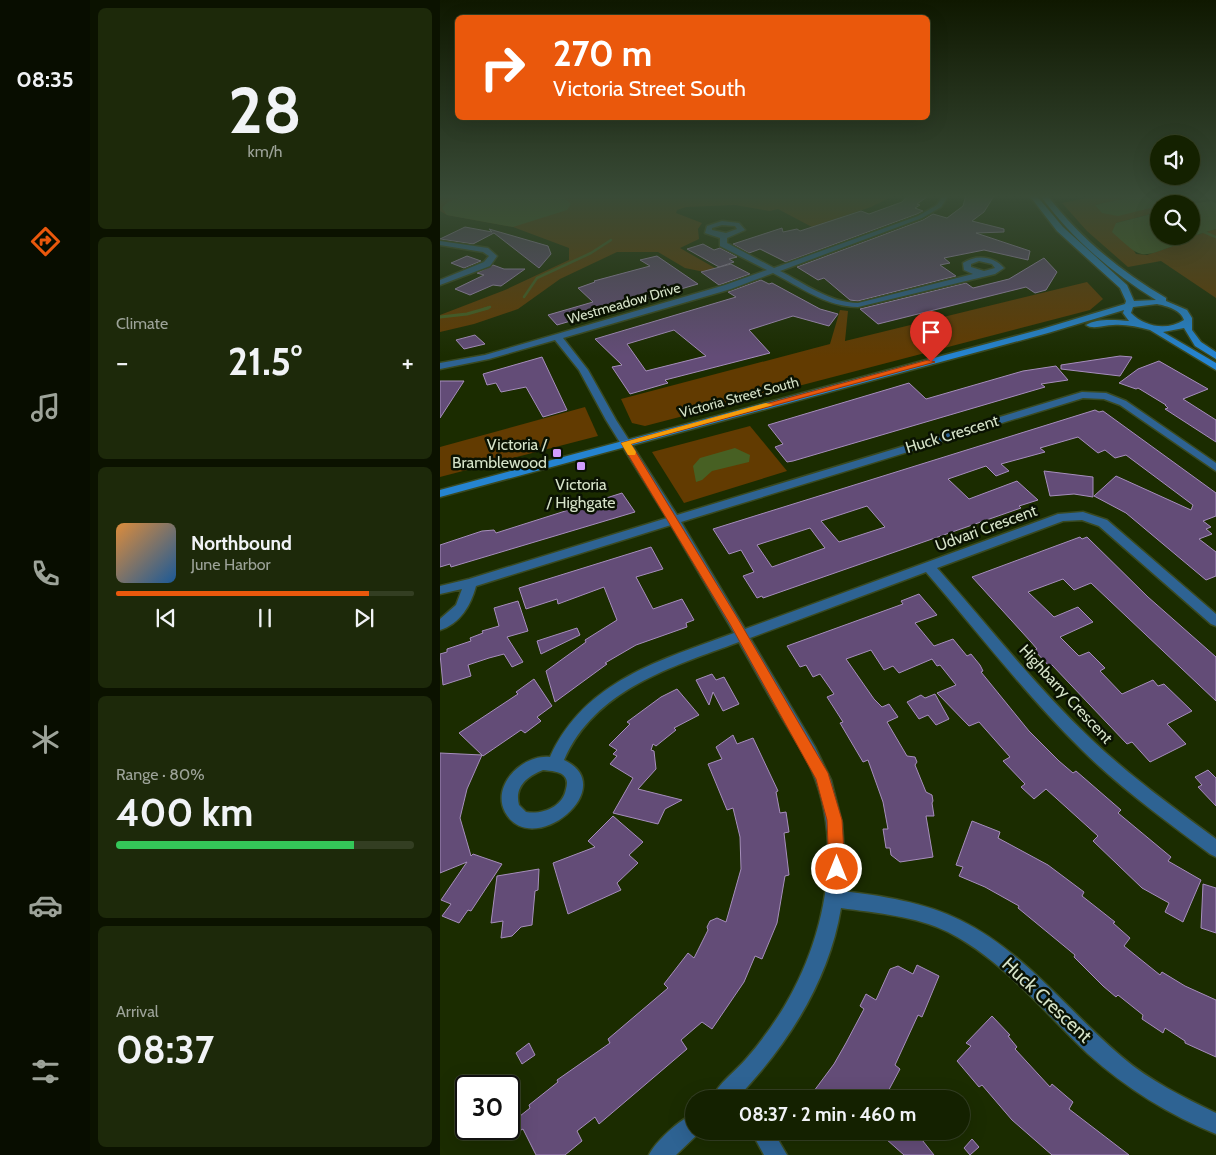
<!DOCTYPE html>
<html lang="en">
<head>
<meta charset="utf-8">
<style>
  body { margin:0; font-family:Cabin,sans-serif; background:#1d290a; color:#f1f3f6; height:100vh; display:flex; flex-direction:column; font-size:19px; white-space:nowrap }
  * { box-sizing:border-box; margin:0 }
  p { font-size:16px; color:#9da399 }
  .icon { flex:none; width:28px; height:28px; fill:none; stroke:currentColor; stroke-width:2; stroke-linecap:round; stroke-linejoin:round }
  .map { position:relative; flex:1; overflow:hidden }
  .details { display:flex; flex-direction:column; gap:8px; padding:8px; background:#0b1200; width:350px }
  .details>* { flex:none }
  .guide { position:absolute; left:15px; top:15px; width:475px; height:105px; border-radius:8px; box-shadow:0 5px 20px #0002,0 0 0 1px #333e22; background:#ea580c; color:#fff; overflow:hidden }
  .tools { position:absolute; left:710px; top:135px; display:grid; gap:10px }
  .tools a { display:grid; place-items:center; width:50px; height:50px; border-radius:50%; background:#142100; box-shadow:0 5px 20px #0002,0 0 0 1px #333e22; font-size:25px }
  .speed { position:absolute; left:15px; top:1075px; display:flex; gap:10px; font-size:25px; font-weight:700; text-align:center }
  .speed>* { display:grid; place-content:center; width:65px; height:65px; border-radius:50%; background:#142100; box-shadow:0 5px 20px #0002,0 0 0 1px #333e22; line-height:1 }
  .speed .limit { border:2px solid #111; border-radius:8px; background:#fff; color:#111 }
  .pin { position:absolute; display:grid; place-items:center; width:42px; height:42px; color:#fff; margin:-51px -21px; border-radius:50% 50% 50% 0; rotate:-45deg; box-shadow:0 0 5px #0007 }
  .pin .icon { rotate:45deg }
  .me { position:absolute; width:55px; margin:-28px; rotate:0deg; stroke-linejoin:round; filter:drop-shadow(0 0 4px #0008) }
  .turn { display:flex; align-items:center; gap:18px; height:105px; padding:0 15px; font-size:22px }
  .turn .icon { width:65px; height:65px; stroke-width:2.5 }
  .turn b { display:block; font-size:35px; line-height:42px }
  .big { font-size:38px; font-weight:700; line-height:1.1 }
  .details .widget { flex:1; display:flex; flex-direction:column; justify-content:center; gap:8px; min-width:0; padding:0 18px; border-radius:8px; background:#1d290a }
  .details .dial { align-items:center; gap:0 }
  .dial b { font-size:65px; line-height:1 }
  .song { display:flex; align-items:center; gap:15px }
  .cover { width:60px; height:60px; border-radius:8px; background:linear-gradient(135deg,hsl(30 70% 55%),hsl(210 70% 35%)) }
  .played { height:5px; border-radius:2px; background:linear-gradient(90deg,#ea580c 85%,#333e22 85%) }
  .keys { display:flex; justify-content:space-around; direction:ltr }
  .heat { display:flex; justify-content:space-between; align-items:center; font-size:28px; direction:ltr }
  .charge { height:8px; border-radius:4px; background:linear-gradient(90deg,#34c759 80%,#333e22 0) }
  .trip { position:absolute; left:245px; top:1090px; width:285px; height:50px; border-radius:25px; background:#142100; box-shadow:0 5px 20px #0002,0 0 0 1px #333e22; font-weight:700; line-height:50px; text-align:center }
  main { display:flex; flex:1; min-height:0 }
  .tabs { display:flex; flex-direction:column; width:90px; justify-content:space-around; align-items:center; background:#080d00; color:#9da399 }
  .tabs .icon { width:35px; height:35px }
  .tabs .on { color:#ea580c }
  .tabs b { font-size:22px; color:#f1f3f6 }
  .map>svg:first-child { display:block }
  .green { fill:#623b01 }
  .water { fill:#476023 }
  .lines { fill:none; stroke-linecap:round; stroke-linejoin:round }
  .stream-far1 { stroke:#476023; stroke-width:2.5 }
  .stream { stroke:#476023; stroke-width:3 }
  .building { fill:#634c77; stroke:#a68ebc; fill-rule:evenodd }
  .minor-casing { stroke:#394920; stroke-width:3 }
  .secondary-casing { stroke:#394920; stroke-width:3 }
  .minor { fill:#2e6393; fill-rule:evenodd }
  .secondary { fill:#2584d1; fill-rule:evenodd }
  .route { fill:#ea580c; stroke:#983908 }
  .slow { fill:#f59e0b }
  .poi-dot { fill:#d19dfd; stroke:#0a1202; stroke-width:2 }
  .labels { text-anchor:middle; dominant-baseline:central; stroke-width:5; stroke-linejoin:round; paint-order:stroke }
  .far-street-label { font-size:14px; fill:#d6e3c9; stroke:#0a1202 }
  .street-label { font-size:16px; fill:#d6e3c9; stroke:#0a1202 }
  .poi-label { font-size:16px; fill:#d6e3c9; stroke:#0a1202; text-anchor:end }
  .near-street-label { font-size:19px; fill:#d6e3c9; stroke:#0a1202 }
</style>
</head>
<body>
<main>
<nav class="tabs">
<b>08:35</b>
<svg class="icon on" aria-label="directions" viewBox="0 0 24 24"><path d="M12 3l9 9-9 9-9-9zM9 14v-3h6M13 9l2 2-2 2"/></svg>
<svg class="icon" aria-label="music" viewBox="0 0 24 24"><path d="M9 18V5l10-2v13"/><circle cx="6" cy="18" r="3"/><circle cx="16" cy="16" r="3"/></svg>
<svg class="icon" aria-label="phone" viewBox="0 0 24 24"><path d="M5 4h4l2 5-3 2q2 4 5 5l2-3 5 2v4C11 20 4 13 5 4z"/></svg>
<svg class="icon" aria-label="climate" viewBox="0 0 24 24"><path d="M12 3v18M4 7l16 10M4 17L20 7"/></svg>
<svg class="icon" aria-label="car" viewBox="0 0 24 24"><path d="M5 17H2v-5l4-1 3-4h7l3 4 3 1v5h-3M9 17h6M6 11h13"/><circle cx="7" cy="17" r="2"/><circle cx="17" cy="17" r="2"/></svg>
<svg class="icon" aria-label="filters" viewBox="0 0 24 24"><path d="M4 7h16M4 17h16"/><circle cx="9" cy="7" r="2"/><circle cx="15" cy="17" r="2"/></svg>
</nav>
<section class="details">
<div class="widget dial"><b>28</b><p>km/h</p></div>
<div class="widget"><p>Climate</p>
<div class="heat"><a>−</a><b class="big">21.5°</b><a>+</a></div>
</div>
<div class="widget">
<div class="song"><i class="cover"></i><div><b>Northbound</b><p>June Harbor</p></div></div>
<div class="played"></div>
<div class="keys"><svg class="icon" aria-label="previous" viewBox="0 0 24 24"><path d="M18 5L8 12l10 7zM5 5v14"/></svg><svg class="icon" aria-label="pause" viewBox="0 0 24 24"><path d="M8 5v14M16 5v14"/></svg><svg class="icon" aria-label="next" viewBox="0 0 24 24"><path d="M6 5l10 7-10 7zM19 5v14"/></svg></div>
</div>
<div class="widget"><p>Range · 80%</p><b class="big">400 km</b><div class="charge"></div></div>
<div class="widget"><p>Arrival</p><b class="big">08:37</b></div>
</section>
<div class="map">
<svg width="776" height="1155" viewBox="0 0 776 1155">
  <rect width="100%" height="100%" fill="#1b2c00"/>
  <g class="green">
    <polygon points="0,195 455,195 431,207 372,227 338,209 330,211 295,205 246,207 237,210 236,213 262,223 258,229 259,239 240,248 275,268 269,273 245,268 218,252 177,252 120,279 78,309 34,324 0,332 0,315 65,290 129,260 129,248 73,227 7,215 0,211"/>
    <polygon points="660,195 700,195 655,205 718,206 716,202 732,204 719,204 719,212 676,223 696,254 707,255 739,244 740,240 776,229 776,298 721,261 688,267 647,231 622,203"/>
    <polygon points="647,282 663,299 650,310 205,426 192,423 181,399 390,344 400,310 408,311 405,341"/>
    <polygon points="145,407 158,436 0,477 0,447"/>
    <polygon points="310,426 347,471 244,503 212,452"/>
  </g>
  <g class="water">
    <polygon points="30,195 121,195 131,204 127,210 73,227 7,215 2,208 8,202"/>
    <polygon points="700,195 776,195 776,200 760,200 740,204 717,202 719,206 678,216 662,213 655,205"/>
    <path d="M771,201L776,203V229L740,240L739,244C699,258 704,261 672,232L676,223L719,212V236H751V204Z"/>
    <polygon points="295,448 310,455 309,462 272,471 262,480 256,482 253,466 260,458"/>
  </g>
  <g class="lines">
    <g class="stream-far1">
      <polyline points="764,232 776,237"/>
      <polyline points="84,297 97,278 151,253 171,240"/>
      <polyline points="44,309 50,307"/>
    </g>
    <polyline class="stream" points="0,317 27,314 48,308"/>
  </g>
  <g class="building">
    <polygon points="468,195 490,195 477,204 480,205 475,208 483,211 477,214 346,262 320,249 309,253 293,244 342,228 343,232 357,229 360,231 421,211 429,214 462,202"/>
    <polygon points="526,195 554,196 544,212 532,221 564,229 564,232 536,233 590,251 588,260 544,250 504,258 510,263 500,265 516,276 418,301 410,300 384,278 378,280 357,267 483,220 493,214 507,218 523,206"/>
    <polygon points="25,227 52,232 49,229 108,246 111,254 99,268 54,233 33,244 0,239"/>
    <polygon points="263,244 274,250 280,248 297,257 289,259 294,262 279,267 247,249"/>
    <polygon points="27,256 41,261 24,268 11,263"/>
    <polygon points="217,256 258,284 117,325 108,315 153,302 138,288 155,282 154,281 210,266 200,260"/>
    <polygon points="604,258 617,272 606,290 595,293 586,287 438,324 420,309 526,283 533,288 569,279"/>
    <polygon points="291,264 310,274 279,285 261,272"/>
    <polygon points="53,265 64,269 85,269 61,286 53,285 30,295 15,289 44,275 37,273"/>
    <path d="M321,280L329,284L332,283L380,309L398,314L389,326L353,316L309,330L330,353L225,380L228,383L190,394L172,367L182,365L155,339L296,297L288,292ZM234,330L266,356L206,371L187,344Z"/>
    <polygon points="35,335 45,344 24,349 16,340"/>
    <polygon points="680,356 692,357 680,376 621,369 621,365"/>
    <polygon points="102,357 127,410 103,417 86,387 61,392 56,383 47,385 43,374"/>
    <polygon points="719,361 768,389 743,399 776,420 776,442 725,409 728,408 725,405 726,405 698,388 696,389 679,383 698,369"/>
    <polygon points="616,366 628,380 601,384 605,387 353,461 347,462 335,447 343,444 328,425 469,383 486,399 583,371"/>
    <polygon points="0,381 24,381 0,418"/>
    <path d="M655,410L659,412L663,411L776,493V516L763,521L771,527L766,529L772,534L759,539L776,552V576L766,580L686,513L654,496L676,476L751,510L753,505L686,455L675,458L665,450L658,453L638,437L600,448L605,452L561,464L569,471L556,476L546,466L508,479L529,499L577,481L598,500L579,506L581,508L323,598L322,596L317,598L303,576L314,572L301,550L289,554L273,529ZM427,506L445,527L399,542L381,521ZM370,528L385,548L332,567L317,545Z"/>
    <polygon points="604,471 653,477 653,497 634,494 610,496"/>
    <polygon points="182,493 195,512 11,567 10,564 0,567 0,545 42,531 54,530 56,533"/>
    <polygon points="640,537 642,539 647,537 708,597 776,657 776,701 651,583 634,590 623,579 588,592 614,617 638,607 653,622 620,637 639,656 649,652 665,668 660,671 682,694 713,680 718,686 724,684 752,711 727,724 746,744 710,762 692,742 687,744 612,665 609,666 594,650 597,649 591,642 532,577"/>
    <polygon points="211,547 223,569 196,577 213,609 242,599 254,620 246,623 247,627 196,645 165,663 167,664 115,702 106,671 146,642 145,640 177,620 164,587 118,604 117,599 86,609 79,588"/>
    <polygon points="479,594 497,615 475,623 494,646 513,639 527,656 531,654 540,665 543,671 541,672 589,731 619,761 633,773 636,771 681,810 678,813 731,857 728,861 761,880 743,922 725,912 729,903 702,888 653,841 658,836 606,789 594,799 581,787 585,784 563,761 570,757 539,722 529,726 497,693 516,685 500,665 497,666 492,659 459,673 453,666 444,670 431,650 406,659 434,699 442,707 449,704 458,717 447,722 467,756 475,757 477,762 475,765 486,792 492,795 493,801 492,803 494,816 486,816 493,857 460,862 451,855 450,848 446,848 443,829 448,829 443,802 428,760 423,762 400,723 403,722 387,697 394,694 380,674 373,677 366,665 360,667 347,646 463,604 461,601"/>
    <polygon points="78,601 88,631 67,637 83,662 72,667 64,654 49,658 28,665 31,676 3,685 0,654 7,652 7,649 31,641 30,638 43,633 42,631 59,626 54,608"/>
    <polygon points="137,628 140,635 101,654 97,641"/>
    <polygon points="272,674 276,680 284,677 299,704 283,711 273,692 269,705 256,680"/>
    <polygon points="94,679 112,706 97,717 101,721 85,733 81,730 43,756 19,733 78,694 76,692"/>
    <polygon points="237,689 259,715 234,728 236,730 216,746 213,744 211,750 214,751 216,769 198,789 242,800 225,809 218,824 173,813 193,778 170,764 177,756 173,754 177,750 169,745 190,724 187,722 221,697"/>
    <polygon points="495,694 509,719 496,725 488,715 479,719 467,702 481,695 485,698"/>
    <polygon points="293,735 297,744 313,738 338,791 336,792 340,813 346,812 349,832 344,833 349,875 345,876 337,923 322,959 315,956 304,982 272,1029 262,1022 241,1040 247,1049 159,1124 155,1117 137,1131 142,1141 125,1155 96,1155 83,1129 69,1136 69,1121 80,1116 90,1108 89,1105 118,1082 117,1080 170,1043 168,1039 228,988 224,984 248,953 254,958 268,930 267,927 270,921 277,918 286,922 301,869 300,837 293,808 287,810 268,764 282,759 276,747"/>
    <polygon points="0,753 42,755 27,789 20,818 31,856 33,854 62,864 31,911 28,910 19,923 2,916 11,904 1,900 27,862 0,873"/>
    <polygon points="768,770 776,778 776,806 758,787 762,785 755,777"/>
    <polygon points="173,816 203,842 189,855 198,863 177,883 181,890 128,914 113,863 155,847 148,841"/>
    <polygon points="532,821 560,832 558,838 608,865 644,892 642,896 675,922 673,923 690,938 684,946 720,975 722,972 745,986 776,1000 776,1057 745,1043 745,1041 725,1028 723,1033 702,1019 703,1015 678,995 676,997 663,986 634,957 635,955 578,908 579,906 545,887 519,876 523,867 516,865"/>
    <polygon points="99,869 98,890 95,891 92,925 81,927 72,936 61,938 63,921 51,923 57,876"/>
    <polygon points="763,884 776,888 776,933 761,928"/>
    <polygon points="477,965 499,976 482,1017 478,1015 455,1065 460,1069 444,1099 368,1099 394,1064 406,1043 424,1009 420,1006 426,994 436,1000 450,969 458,966 473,974"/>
    <polygon points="552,1016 570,1035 568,1036 577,1047 575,1049 610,1087 612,1084 633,1102 629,1109 689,1155 612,1155 572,1120 542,1085 539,1087 517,1061 531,1046 526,1043"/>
    <polygon points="89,1043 95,1055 82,1064 76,1053"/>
    <polygon points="450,1131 456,1131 466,1140 475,1131 494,1155 464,1155 446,1139"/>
    <polygon points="532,1139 539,1147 530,1155 524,1148"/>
  </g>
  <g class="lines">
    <defs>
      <g id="minor">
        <path d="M503,195H509L501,207L482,218L340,271C364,283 390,303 418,303L533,274L524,270L523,263C536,254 554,256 564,268L555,274L418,307C387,307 360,287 333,273L291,289L123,338L148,370L176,420L237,515L642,392L666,393L686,401L776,463V471L680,405L664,399L643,398L241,522L305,629L618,514L643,512L667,520L776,614V626L771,624L659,526L642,520L623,521L497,568C548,625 596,687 652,740C690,776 734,808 776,839V857L770,854C726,821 680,788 641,749C585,694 537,631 486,572L310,638L375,747L391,780L402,823L405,867L403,891C442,896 484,902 520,920C584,951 628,1011 682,1057C710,1081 743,1097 776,1113V1134C729,1115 686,1088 648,1054C603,1011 564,961 508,932C476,916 436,913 401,908C389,981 347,1046 296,1099H272C278,1083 295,1072 306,1059C320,1043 333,1025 344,1007C385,938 404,847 372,771C364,752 352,735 342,718C327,693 313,667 299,642C232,667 155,689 124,760C182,787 92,861 65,812C51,785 83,754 110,757C144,681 221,660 294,633L231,525L36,586C31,605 20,624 0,630V619L16,605L22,589L0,594V586L29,579L227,518L166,420L139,370L115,340L49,359L0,369V363L45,355L285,285L327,270L280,246V238L265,233L267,226L282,221L299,223L305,230L287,238V243L334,268L478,216L497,205ZM282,225L295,226L297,229L286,233L272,230V228ZM539,261L552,264L555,268L544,271L531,267V264ZM103,770C111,771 121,771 125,777C128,781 127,785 126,789C123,807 102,815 86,812L79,805C74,786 88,776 103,770Z"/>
        <polygon points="0,241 48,248 57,256 50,266 0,285 0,280 44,262 49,256 43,252 0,245"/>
        <path d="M254,1114V1131H261L236,1155H209C215,1142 240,1119 254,1114Z"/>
        <polygon points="311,1131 333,1131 347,1155 324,1155"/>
      </g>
      <path id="secondary" d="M589,195H596L623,227L687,285L694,301L716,300C671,272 631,238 600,195H607C640,238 680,271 726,298V301L747,310L752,318V330L761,342L776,352V359L755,346L744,328L723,332L776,363V370L710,330C698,327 686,324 673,325C665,325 653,330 646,325C657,318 676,320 689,321L683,313L684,310L608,333L0,497V490L602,329L685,304L686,301L680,288L617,231ZM717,304C727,306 741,310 744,320C727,331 705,327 691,313L693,307Z"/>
    </defs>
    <use href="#minor" class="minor-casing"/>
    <use href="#secondary" class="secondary-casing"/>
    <use href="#minor" class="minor"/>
    <use href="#secondary" class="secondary"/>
  </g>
  <linearGradient id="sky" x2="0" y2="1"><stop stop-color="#0f1800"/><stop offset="0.55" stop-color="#394b37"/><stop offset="1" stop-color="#394b37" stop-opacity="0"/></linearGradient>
  <rect width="776" height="357" fill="url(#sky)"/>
  <polygon class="route" points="488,360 495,362 191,444 298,619 388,773 402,820 405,869 403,874 397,876 392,874 389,869 387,820 376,779 290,624 181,443"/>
  <polygon class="slow" points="326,403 333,405 191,444 196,452 195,455 188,455 181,443"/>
  <g class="poi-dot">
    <rect x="112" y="448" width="10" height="10" rx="2.5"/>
    <rect x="136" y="461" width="10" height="10" rx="2.5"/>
  </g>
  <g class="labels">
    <g class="far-street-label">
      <text transform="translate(184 303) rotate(-16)">Westmeadow Drive</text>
      <text transform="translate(299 397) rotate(-15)">Victoria Street South</text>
    </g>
    <g class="street-label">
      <text transform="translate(512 434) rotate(-17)">Huck Crescent</text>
      <text transform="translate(546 528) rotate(-20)">Udvari Crescent</text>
      <text transform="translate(626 694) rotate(47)">Highbarry Crescent</text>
    </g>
    <g class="poi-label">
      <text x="107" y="444">Victoria /<tspan x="107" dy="18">Bramblewood</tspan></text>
      <text x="141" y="484" text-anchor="middle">Victoria<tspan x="141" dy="18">/ Highgate</tspan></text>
    </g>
    <g class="near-street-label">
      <text transform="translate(607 1000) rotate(43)">Huck Crescent</text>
    </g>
  </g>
</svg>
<div class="tools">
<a><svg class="icon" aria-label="sound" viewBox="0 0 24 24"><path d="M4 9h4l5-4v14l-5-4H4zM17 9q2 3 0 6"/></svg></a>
<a><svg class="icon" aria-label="search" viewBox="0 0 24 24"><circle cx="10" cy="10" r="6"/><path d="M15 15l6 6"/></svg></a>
</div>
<div class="speed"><div class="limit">30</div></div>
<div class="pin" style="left:491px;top:362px;background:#d93025"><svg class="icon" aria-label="arrive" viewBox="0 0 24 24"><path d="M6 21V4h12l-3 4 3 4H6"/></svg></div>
<svg class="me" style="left:397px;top:869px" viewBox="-20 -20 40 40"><circle r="17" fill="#ea580c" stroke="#fff" stroke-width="3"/><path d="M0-11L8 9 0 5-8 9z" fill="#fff"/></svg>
<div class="trip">08:37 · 2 min · 460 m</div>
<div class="guide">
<div class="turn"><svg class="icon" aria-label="right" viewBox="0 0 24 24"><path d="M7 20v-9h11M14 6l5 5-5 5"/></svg><div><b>270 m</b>Victoria Street South</div></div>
</div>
</div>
</main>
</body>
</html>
